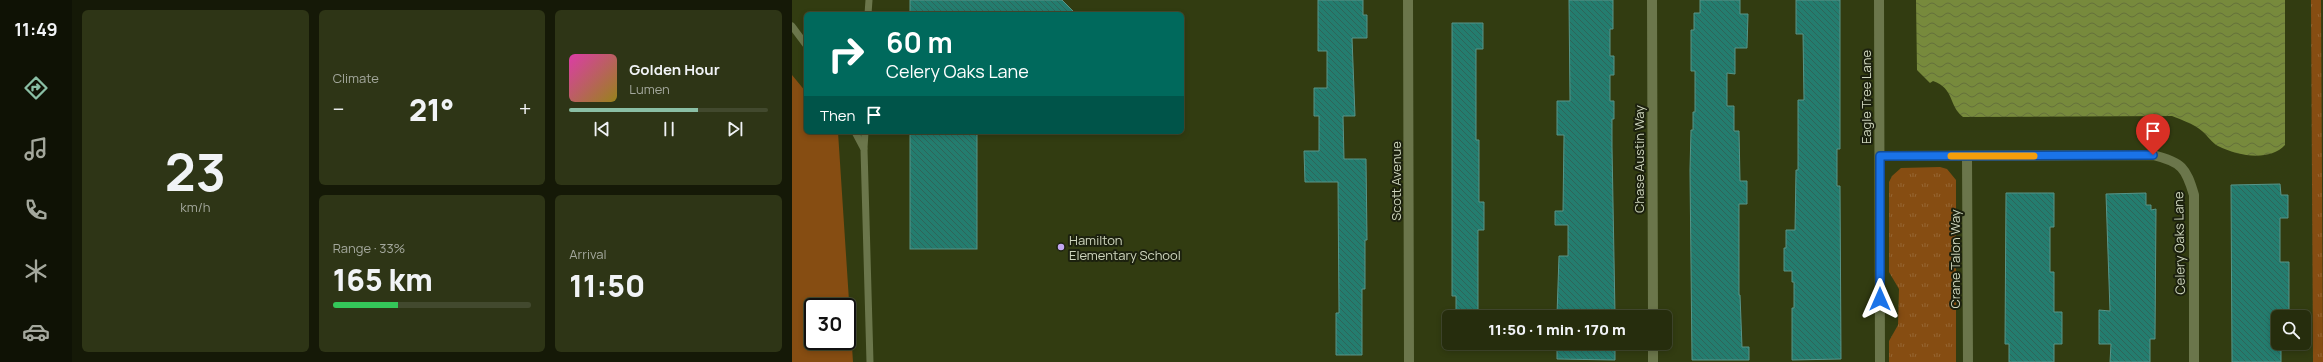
<!DOCTYPE html>
<html lang="en">
<head>
<meta charset="utf-8">
<style>
  body { margin:0; font-family:Manrope,sans-serif; background:#2e3516; color:#f1f3f6; height:100vh; display:flex; flex-direction:column; font-size:15px; white-space:nowrap }
  * { box-sizing:border-box; margin:0 }
  p { font-size:13px; color:#a4a89d }
  .icon { flex:none; width:22px; height:22px; fill:none; stroke:currentColor; stroke-width:2; stroke-linecap:round; stroke-linejoin:round }
  .map { position:relative; flex:1; overflow:hidden }
  .panel { display:flex; flex-direction:column; gap:10px; padding:10px; background:#151907; width:720px }
  .panel>* { flex:none }
  .guide { position:absolute; left:12px; top:12px; width:380px; height:122px; border-radius:6px; box-shadow:0 2px 6px #0003,0 0 0 1px #42492e; background:#00695c; color:#fff; overflow:hidden }
  .tools { position:absolute; left:1479px; top:310px; display:grid; gap:8px }
  .tools a { display:grid; place-items:center; width:40px; height:40px; border-radius:6px; background:#262d0d; box-shadow:0 2px 6px #0003,0 0 0 1px #42492e; font-size:20px }
  .speed { position:absolute; left:12px; top:298px; display:flex; gap:8px; font-size:20px; font-weight:700; text-align:center }
  .speed>* { display:grid; place-content:center; width:52px; height:52px; border-radius:50%; background:#262d0d; box-shadow:0 2px 6px #0003,0 0 0 1px #42492e; line-height:1 }
  .speed .limit { border:2px solid #111; border-radius:6px; background:#fff; color:#111 }
  .pin { position:absolute; display:grid; place-items:center; width:34px; height:34px; color:#fff; margin:-41px -17px; border-radius:50% 50% 50% 0; rotate:-45deg; box-shadow:0 0 4px #0007 }
  .pin .icon { rotate:45deg }
  .me { position:absolute; width:44px; margin:-22px; rotate:0deg; stroke-linejoin:round; filter:drop-shadow(0 0 3px #0008) }
  .turn { display:flex; align-items:center; gap:14px; height:84px; padding:0 16px; font-size:18px }
  .turn .icon { width:52px; height:52px; stroke-width:2.5 }
  .turn b { display:block; font-size:28px; line-height:34px }
  .then { display:flex; align-items:center; height:38px; padding:0 16px; background:#0003; gap:8px; font-size:15px }
  .big { font-size:30px; font-weight:800; line-height:1.1 }
  .panel .tile { flex:1; display:flex; flex-direction:column; justify-content:center; gap:6px; min-width:0; padding:0 14px; border-radius:6px; background:#2e3516 }
  .panel .dial { align-items:center; gap:0 }
  .dial b { font-size:52px; line-height:1 }
  .song { display:flex; align-items:center; gap:12px }
  .cover { width:48px; height:48px; border-radius:6px; background:linear-gradient(135deg,hsl(320 70% 55%),hsl(50 70% 35%)) }
  .played { height:4px; border-radius:2px; background:linear-gradient(90deg,#8abfa5 65%,#42492e 65%) }
  .keys { display:flex; justify-content:space-around; direction:ltr }
  .heat { display:flex; justify-content:space-between; align-items:center; font-size:22px; direction:ltr }
  .charge { height:6px; border-radius:3px; background:linear-gradient(90deg,#34c759 33%,#42492e 0) }
  .panel .tiles { flex:1; display:grid; gap:10px; grid-template-columns:repeat(3,1fr) }
  .tile:first-child { grid-row:span 2 }
  .trip { position:absolute; left:650px; top:310px; width:230px; height:40px; border-radius:6px; background:#262d0d; box-shadow:0 2px 6px #0003,0 0 0 1px #42492e; font-weight:800; line-height:40px; text-align:center }
  main { display:flex; flex:1; min-height:0 }
  .menu { display:flex; flex-direction:column; width:72px; justify-content:space-around; align-items:center; background:#0f1205; color:#a4a89d }
  .menu .icon { width:28px; height:28px }
  .menu .current { color:#8abfa5 }
  .menu b { font-size:18px; color:#f1f3f6 }
  .map>svg:first-child { display:block }
  .grass { fill:url(#grass-tufts) }
  .green { fill:#864d12; fill-rule:evenodd }
  .water { fill:url(#water-waves) }
  .building { fill:url(#building-back-hatch); stroke:#589488 }
  .lines { fill:none; stroke-linecap:round; stroke-linejoin:round }
  .service { stroke:#6b764b; stroke-width:7 }
  .minor { stroke:#6b764b; stroke-width:10 }
  .route-casing { stroke:#114b97; stroke-width:10 }
  .route { stroke:#1a73e8; stroke-width:7 }
  .slow { stroke:#f59e0b; stroke-width:7 }
  .poi-dot { fill:#c3a7f2; stroke:#1c210e; stroke-width:1.5 }
  .labels { text-anchor:middle; dominant-baseline:central; stroke-width:4; stroke-linejoin:round; paint-order:stroke }
  .street-label { font-size:13px; fill:#ced5bd; stroke:#1c210e }
  .poi-label { font-size:13px; fill:#ced5bd; stroke:#1c210e; text-anchor:start }
</style>
</head>
<body>
<main>
<nav class="menu">
<b>11:49</b>
<svg class="icon current" aria-label="directions" viewBox="0 0 24 24"><path d="M12 3l9 9-9 9-9-9zM9 14v-3h6M13 9l2 2-2 2"/></svg>
<svg class="icon" aria-label="music" viewBox="0 0 24 24"><path d="M9 18V5l10-2v13"/><circle cx="6" cy="18" r="3"/><circle cx="16" cy="16" r="3"/></svg>
<svg class="icon" aria-label="phone" viewBox="0 0 24 24"><path d="M5 4h4l2 5-3 2q2 4 5 5l2-3 5 2v4C11 20 4 13 5 4z"/></svg>
<svg class="icon" aria-label="climate" viewBox="0 0 24 24"><path d="M12 3v18M4 7l16 10M4 17L20 7"/></svg>
<svg class="icon" aria-label="car" viewBox="0 0 24 24"><path d="M5 17H2v-5l4-1 3-4h7l3 4 3 1v5h-3M9 17h6M6 11h13"/><circle cx="7" cy="17" r="2"/><circle cx="17" cy="17" r="2"/></svg>
</nav>
<section class="panel">
<div class="tiles">
<div class="tile dial"><b>23</b><p>km/h</p></div>
<div class="tile"><p>Climate</p>
<div class="heat"><a>−</a><b class="big">21°</b><a>+</a></div>
</div>
<div class="tile">
<div class="song"><i class="cover"></i><div><b>Golden Hour</b><p>Lumen</p></div></div>
<div class="played"></div>
<div class="keys"><svg class="icon" aria-label="previous" viewBox="0 0 24 24"><path d="M18 5L8 12l10 7zM5 5v14"/></svg><svg class="icon" aria-label="pause" viewBox="0 0 24 24"><path d="M8 5v14M16 5v14"/></svg><svg class="icon" aria-label="next" viewBox="0 0 24 24"><path d="M6 5l10 7-10 7zM19 5v14"/></svg></div>
</div>
<div class="tile"><p>Range · 33%</p><b class="big">165 km</b><div class="charge"></div></div>
<div class="tile"><p>Arrival</p><b class="big">11:50</b></div>
</div>
</section>
<div class="map">
<svg width="1531" height="362" viewBox="0 0 1531 362">
  <defs>
    <pattern id="grass-tufts" width="24" height="20" patternUnits="userSpaceOnUse"><rect width="24" height="20" fill="#864d12"/><path d="M3 7l-1-3M5 7V3M7 7l1-3M15 17l-1-3M17 17v-4M19 17l1-3" fill="none" stroke="#966633"/></pattern>
    <pattern id="water-waves" width="16" height="10" patternUnits="userSpaceOnUse"><rect width="16" height="10" fill="#778a3c"/><path d="M0 5q4-4 8 0t8 0" fill="none" stroke="#63703b"/></pattern>
    <pattern id="building-back-hatch" width="6" height="6" patternUnits="userSpaceOnUse"><rect width="6" height="6" fill="#247d6f"/><path d="M-1 5l2 2M0 0l6 6M5-1l2 2" fill="none" stroke="#2e6559"/></pattern>
  </defs>
  <rect width="100%" height="100%" fill="#323c11"/>
  <g class="grass">
    <polygon points="1519,0 1529,0 1531,362 1521,362"/>
    <polygon points="1148,167 1155,169 1164,180 1164,362 1097,362 1097,341 1106,325 1107,289 1097,272 1097,182 1100,176 1109,168"/>
  </g>
  <path class="green" d="M0,75L14,92V132H46L61,362H0ZM21,307H55V341H21Z"/>
  <path class="water" d="M1124,0H1493V145C1477,162 1446,156 1426,146C1420,143 1416,136 1410,131C1402,124 1390,120 1380,116L1171,117C1156,105 1163,89 1141,81L1138,83L1125,70Z"/>
  <g class="building">
    <polygon points="118,0 270,0 284,14 118,14"/>
    <polygon points="526,0 571,0 571,15 575,15 575,38 560,38 563,116 551,116 552,159 574,159 575,240 573,240 573,289 570,289 570,355 544,355 544,313 547,313 546,182 513,182 512,151 527,151 527,116 522,116 522,88 535,88 535,51 526,51"/>
    <polygon points="777,0 821,0 821,29 818,29 818,56 822,56 822,75 818,75 818,101 822,101 822,119 820,119 820,147 823,314 765,315 767,256 776,256 776,225 763,225 763,211 771,211 772,135 765,135 765,101 778,101"/>
    <polygon points="908,0 948,0 948,14 956,14 955,48 943,48 943,74 935,73 935,106 942,106 942,131 947,131 948,181 955,181 955,204 947,204 947,295 948,295 950,347 957,347 957,360 900,360 898,170 899,130 901,130 901,112 903,112 903,71 899,71 899,30 902,30 902,13 908,13"/>
    <polygon points="1004,0 1048,0 1048,149 1045,149 1045,186 1048,186 1049,359 1000,360 1000,308 1002,308 1002,282 1000,282 1000,271 992,271 992,248 994,248 994,230 1003,230 1004,170 1006,170 1006,100 1012,100 1011,34 1004,34"/>
    <polygon points="660,23 691,23 691,49 684,49 684,140 687,140 687,202 692,202 692,230 686,230 686,317 664,317 664,296 660,296"/>
    <rect x="118" y="132" width="67" height="117"/>
    <polygon points="1488,184 1489,195 1496,195 1496,218 1488,218 1488,262 1497,262 1497,317 1486,317 1486,343 1489,343 1489,362 1440,362 1439,185"/>
    <polygon points="1214,193 1262,193 1262,227 1258,227 1258,272 1262,272 1262,312 1270,312 1270,344 1262,344 1262,362 1217,362 1217,344 1213,344"/>
    <polygon points="1354,193 1354,205 1359,205 1359,210 1364,209 1363,339 1358,339 1358,362 1318,362 1319,344 1307,344 1307,310 1318,311 1314,194"/>
    <polygon points="765,343 823,343 823,360 765,359"/>
  </g>
  <g class="lines">
    <g class="service">
      <polyline points="76,14 77,0"/>
      <polyline points="0,26 14,45"/>
      <polyline points="63,132 72,149 78,362"/>
      <polyline points="72,148 73,132"/>
    </g>
    <g class="minor">
      <polyline points="616,0 617,362"/>
      <polyline points="860,0 861,317"/>
      <polyline points="1087,0 1088,362"/>
      <path d="M1088,156L1361,155C1390,162 1394,168 1402,195V362"/>
      <polyline points="1175,156 1176,362"/>
      <polyline points="861,343 861,362"/>
    </g>
  </g>
  <g class="lines">
    <defs>
      <polyline id="route" points="1088,299 1088,156 1361,155"/>
    </defs>
    <use href="#route" class="route-casing"/>
    <use href="#route" class="route"/>
    <polyline class="slow" points="1159,156 1242,156"/>
  </g>
  <circle class="poi-dot" cx="269" cy="247" r="4"/>
  <g class="labels">
    <g class="street-label">
      <text transform="translate(1074 97) rotate(-90)">Eagle Tree Lane</text>
      <text transform="translate(847 159) rotate(-90)">Chase Austin Way</text>
      <text transform="translate(604 181) rotate(-90)">Scott Avenue</text>
      <text transform="translate(1387 243) rotate(-91)">Celery Oaks Lane</text>
      <text transform="translate(1163 259) rotate(-90)">Crane Talon Way</text>
    </g>
    <g class="poi-label">
      <text x="277" y="240">Hamilton<tspan x="277" dy="15">Elementary School</tspan></text>
    </g>
  </g>
</svg>
<div class="tools">
<a><svg class="icon" aria-label="search" viewBox="0 0 24 24"><circle cx="10" cy="10" r="6"/><path d="M15 15l6 6"/></svg></a>
</div>
<div class="speed"><div class="limit">30</div></div>
<div class="pin" style="left:1361px;top:155px;background:#d93025"><svg class="icon" aria-label="arrive" viewBox="0 0 24 24"><path d="M6 21V4h12l-3 4 3 4H6"/></svg></div>
<svg class="me" style="left:1088px;top:299px" viewBox="-20 -20 40 40"><path d="M0-17L14 15 0 8-14 15z" fill="#1a73e8" stroke="#fff" stroke-width="4"/></svg>
<div class="trip">11:50 · 1 min · 170 m</div>
<div class="guide">
<div class="turn"><svg class="icon" aria-label="right" viewBox="0 0 24 24"><path d="M7 20v-9h11M14 6l5 5-5 5"/></svg><div><b>60 m</b>Celery Oaks Lane</div></div>
<div class="then">Then<svg class="icon" aria-label="arrive" viewBox="0 0 24 24"><path d="M6 21V4h12l-3 4 3 4H6"/></svg></div>
</div>
</div>
</main>
</body>
</html>
